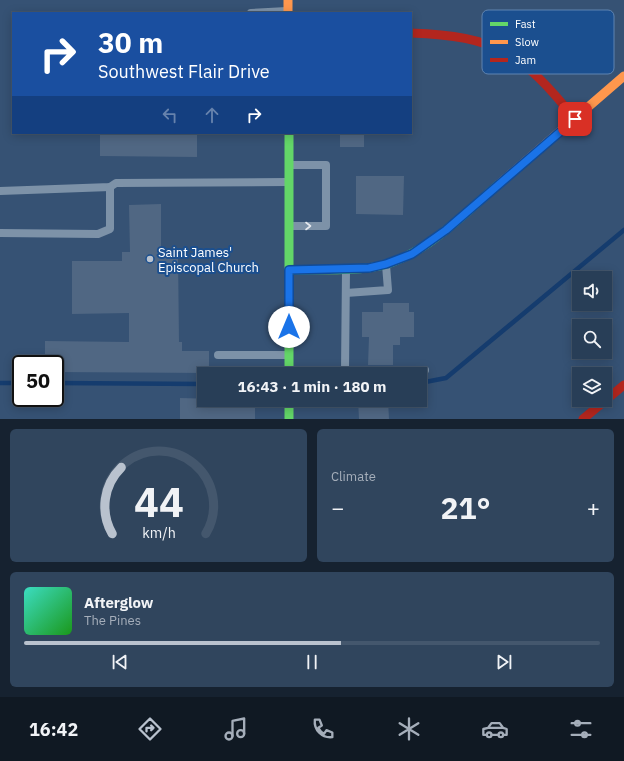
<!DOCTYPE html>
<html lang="en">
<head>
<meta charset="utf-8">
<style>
  body { margin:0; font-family:"IBM Plex Sans",sans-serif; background:#30455d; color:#f1f3f6; height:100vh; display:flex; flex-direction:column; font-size:15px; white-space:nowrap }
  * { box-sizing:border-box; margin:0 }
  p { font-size:13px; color:#a5aeba }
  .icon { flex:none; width:22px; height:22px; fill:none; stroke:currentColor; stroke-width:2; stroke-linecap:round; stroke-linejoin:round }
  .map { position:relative; height:419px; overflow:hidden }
  .sheet { display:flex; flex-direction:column; gap:10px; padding:10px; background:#162230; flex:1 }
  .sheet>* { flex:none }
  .hud { position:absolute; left:12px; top:12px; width:400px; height:122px; border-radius:0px; box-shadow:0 2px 10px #0003,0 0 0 1px #44576d; background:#1a4fa0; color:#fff; overflow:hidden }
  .buttons { position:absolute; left:572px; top:271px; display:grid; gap:8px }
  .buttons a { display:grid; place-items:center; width:40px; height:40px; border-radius:0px; background:#283e57; box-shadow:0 2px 10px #0003,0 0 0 1px #44576d; font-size:20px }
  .speed { position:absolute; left:12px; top:355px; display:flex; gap:8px; font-size:20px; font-weight:700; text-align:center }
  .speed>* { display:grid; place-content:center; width:52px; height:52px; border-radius:50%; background:#283e57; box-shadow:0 2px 10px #0003,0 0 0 1px #44576d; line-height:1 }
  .speed .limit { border:2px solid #111; border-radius:6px; background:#fff; color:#111 }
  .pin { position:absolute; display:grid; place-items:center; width:34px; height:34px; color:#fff; margin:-17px; border-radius:8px; box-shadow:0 2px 6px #0006 }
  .me { position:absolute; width:44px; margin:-22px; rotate:0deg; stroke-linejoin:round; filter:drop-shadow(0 0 3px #0008) }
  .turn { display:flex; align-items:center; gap:14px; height:84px; padding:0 20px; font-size:18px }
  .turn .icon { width:52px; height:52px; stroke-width:2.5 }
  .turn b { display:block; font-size:28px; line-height:34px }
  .lanes { display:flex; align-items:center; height:38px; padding:0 20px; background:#0003; justify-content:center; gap:20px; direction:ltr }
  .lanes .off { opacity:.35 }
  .big { font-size:30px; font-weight:700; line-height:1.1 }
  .sheet .tile { flex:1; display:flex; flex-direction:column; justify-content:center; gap:6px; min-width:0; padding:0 14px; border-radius:6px; background:#30455d }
  .sheet .dial { align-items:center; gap:0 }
  .dial svg { height:104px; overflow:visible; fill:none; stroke:#44576d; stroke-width:7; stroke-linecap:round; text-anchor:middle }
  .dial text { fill:#f1f3f6; stroke:none }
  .song { display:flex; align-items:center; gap:12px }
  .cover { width:48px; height:48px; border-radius:6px; background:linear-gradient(135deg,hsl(170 70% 55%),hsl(120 70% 35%)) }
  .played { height:4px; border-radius:2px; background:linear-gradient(90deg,#b9c2ce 55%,#44576d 55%) }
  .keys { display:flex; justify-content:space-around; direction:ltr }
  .heat { display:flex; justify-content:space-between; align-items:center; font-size:22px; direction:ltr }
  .sheet .tiles { flex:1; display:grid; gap:10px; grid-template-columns:1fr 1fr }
  .tile:last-child { grid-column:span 2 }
  .trip { position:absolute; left:197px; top:367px; width:230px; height:40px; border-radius:0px; background:#283e57; box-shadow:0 2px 10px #0003,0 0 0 1px #44576d; font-weight:700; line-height:40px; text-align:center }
  .tabs { display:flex; height:64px; justify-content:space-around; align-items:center; background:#101923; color:#a5aeba }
  .tabs .icon { width:28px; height:28px }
  .tabs .on { color:#b9c2ce }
  .tabs b { font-size:18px; color:#f1f3f6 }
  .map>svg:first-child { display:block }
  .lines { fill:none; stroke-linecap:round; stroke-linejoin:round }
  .stream { stroke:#153c6e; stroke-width:4.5 }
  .building { fill:#506783 }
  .lane { stroke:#7d92a8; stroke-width:8 }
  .fast { stroke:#63d668; stroke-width:9 }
  .slow { stroke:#ff974d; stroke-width:9 }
  .jam { stroke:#b3261e; stroke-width:9 }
  .oneway { stroke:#e5e9ee }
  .route-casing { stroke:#114b97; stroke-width:10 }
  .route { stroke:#1a73e8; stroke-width:7 }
  .poi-dot { fill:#b9c2ce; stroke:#1b4f8f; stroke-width:1.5 }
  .labels { text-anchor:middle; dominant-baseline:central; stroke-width:4; stroke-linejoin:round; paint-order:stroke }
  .poi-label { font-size:13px; fill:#fff; stroke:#1b4f8f; text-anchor:start }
  .key { fill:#1b4f8f; stroke:#5f84b1; stroke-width:1 }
  .key-label { font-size:11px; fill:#fff }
</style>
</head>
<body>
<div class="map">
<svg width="624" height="419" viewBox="0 0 624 419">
  <rect width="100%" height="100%" fill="#365274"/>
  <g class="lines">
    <g class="stream">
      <polyline points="0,383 21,383"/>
      <polyline points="55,383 204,384"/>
      <polyline points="420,383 446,378 624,230"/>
    </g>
  </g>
  <g class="building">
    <polygon points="100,133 197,133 197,157 100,156"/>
    <rect x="340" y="133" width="24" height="14"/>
    <polygon points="356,176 404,176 403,215 356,214"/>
    <polygon points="161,204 161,253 178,253 179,342 182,342 182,351 209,351 209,373 55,372 55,364 45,364 45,341 129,342 129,313 72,314 72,261 122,261 122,252 130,252 129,205"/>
    <polygon points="383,303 409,303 409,312 414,312 414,337 400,337 400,345 393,345 393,365 368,365 369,337 362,337 362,312 383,312"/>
    <polygon points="180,398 255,400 255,419 180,419"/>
    <polygon points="358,400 388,400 389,419 359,419"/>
  </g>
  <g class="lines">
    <g class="lane">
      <polyline points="251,13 287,11"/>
      <polyline points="289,165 326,165 326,226 290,226"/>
      <polyline points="0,191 110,187 116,183 288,182"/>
      <polyline points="0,233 98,234 110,229 110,187"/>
      <polyline points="346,293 388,290 386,265"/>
      <polyline points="218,355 289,355"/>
      <polyline points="345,371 346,270"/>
      <polyline points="290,372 425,370"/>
    </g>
    <g class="fast">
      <polyline points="289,133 289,374"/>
      <path d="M289,270C315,269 342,271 368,268C418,263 463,215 499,184"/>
      <polyline points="289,400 289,419"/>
    </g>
    <g class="slow">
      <polyline points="288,0 288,13"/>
      <polyline points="499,184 624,76"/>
    </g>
    <g class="jam">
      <path d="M411,33C496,36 522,53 575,119"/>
      <polyline points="583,419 624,385"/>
    </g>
  </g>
  <defs><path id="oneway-chevron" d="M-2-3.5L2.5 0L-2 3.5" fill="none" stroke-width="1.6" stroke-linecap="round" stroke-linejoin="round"/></defs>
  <use class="oneway" href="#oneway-chevron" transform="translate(308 226)"/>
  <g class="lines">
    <defs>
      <polyline id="route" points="289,327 289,270 369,268 386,264 412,254 446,230 575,119"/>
    </defs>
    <use href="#route" class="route-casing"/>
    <use href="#route" class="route"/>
  </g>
  <circle class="poi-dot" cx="150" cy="259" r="4"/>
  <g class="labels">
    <g class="poi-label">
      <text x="158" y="252">Saint James'<tspan x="158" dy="15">Episcopal Church</tspan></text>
    </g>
  </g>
  <rect x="482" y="10" width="132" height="64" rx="6" class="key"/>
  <rect x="490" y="22" width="18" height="4" fill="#63d668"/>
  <rect x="490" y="40" width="18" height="4" fill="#ff974d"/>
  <rect x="490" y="58" width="18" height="4" fill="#b3261e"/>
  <g class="key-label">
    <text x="515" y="28">Fast</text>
    <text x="515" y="46">Slow</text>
    <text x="515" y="64">Jam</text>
  </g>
</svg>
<div class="buttons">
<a><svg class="icon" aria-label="sound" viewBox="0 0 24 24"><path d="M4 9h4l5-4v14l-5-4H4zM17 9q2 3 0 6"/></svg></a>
<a><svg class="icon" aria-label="search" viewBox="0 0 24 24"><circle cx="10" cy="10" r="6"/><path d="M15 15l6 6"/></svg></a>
<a><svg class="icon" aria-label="layers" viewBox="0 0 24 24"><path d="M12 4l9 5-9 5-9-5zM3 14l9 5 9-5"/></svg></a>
</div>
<div class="speed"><div class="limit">50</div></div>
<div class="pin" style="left:575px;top:119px;background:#d93025"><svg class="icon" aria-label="arrive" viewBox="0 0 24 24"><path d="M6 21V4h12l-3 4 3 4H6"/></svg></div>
<svg class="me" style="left:289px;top:327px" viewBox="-20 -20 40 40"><circle r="19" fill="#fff"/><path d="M0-13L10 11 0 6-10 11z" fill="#1a73e8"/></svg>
<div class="trip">16:43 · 1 min · 180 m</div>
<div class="hud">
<div class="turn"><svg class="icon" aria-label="right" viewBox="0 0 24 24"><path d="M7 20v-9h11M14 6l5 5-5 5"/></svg><div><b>30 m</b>Southwest Flair Drive</div></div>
<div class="lanes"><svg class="icon off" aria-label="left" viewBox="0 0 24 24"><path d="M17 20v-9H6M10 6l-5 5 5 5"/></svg><svg class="icon off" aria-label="ahead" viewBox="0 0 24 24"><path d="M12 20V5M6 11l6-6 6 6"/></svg><svg class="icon" aria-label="right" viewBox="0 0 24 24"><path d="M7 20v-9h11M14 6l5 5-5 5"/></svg></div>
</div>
</div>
<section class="sheet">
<div class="tiles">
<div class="tile dial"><svg viewBox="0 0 100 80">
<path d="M14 69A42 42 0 1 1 86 69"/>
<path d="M14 69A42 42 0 0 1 21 18" stroke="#b9c2ce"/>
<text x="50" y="56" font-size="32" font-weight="700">44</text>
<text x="50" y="72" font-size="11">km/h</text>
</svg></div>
<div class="tile"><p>Climate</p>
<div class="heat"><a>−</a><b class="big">21°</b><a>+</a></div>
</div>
<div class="tile">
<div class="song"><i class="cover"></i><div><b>Afterglow</b><p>The Pines</p></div></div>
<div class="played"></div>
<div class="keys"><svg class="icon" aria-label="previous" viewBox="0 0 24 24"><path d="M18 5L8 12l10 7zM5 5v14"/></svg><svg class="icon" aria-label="pause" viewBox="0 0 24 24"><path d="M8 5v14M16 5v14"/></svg><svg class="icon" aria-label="next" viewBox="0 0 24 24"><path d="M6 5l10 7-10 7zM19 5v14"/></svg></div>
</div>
</div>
</section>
<nav class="tabs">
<b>16:42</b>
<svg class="icon on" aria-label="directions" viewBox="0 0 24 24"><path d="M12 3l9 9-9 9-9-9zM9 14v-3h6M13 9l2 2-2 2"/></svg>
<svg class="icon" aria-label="music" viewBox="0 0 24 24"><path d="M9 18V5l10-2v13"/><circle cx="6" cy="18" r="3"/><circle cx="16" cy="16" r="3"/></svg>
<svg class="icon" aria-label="phone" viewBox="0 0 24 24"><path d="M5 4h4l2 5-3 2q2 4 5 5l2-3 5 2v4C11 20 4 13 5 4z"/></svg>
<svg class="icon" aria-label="climate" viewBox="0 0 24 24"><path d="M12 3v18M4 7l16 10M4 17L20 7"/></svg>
<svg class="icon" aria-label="car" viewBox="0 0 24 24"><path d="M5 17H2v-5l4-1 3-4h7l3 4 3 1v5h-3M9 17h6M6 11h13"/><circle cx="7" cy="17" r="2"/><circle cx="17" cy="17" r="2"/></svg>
<svg class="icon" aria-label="filters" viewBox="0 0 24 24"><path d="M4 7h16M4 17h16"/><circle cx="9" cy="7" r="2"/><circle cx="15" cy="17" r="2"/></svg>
</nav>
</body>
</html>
